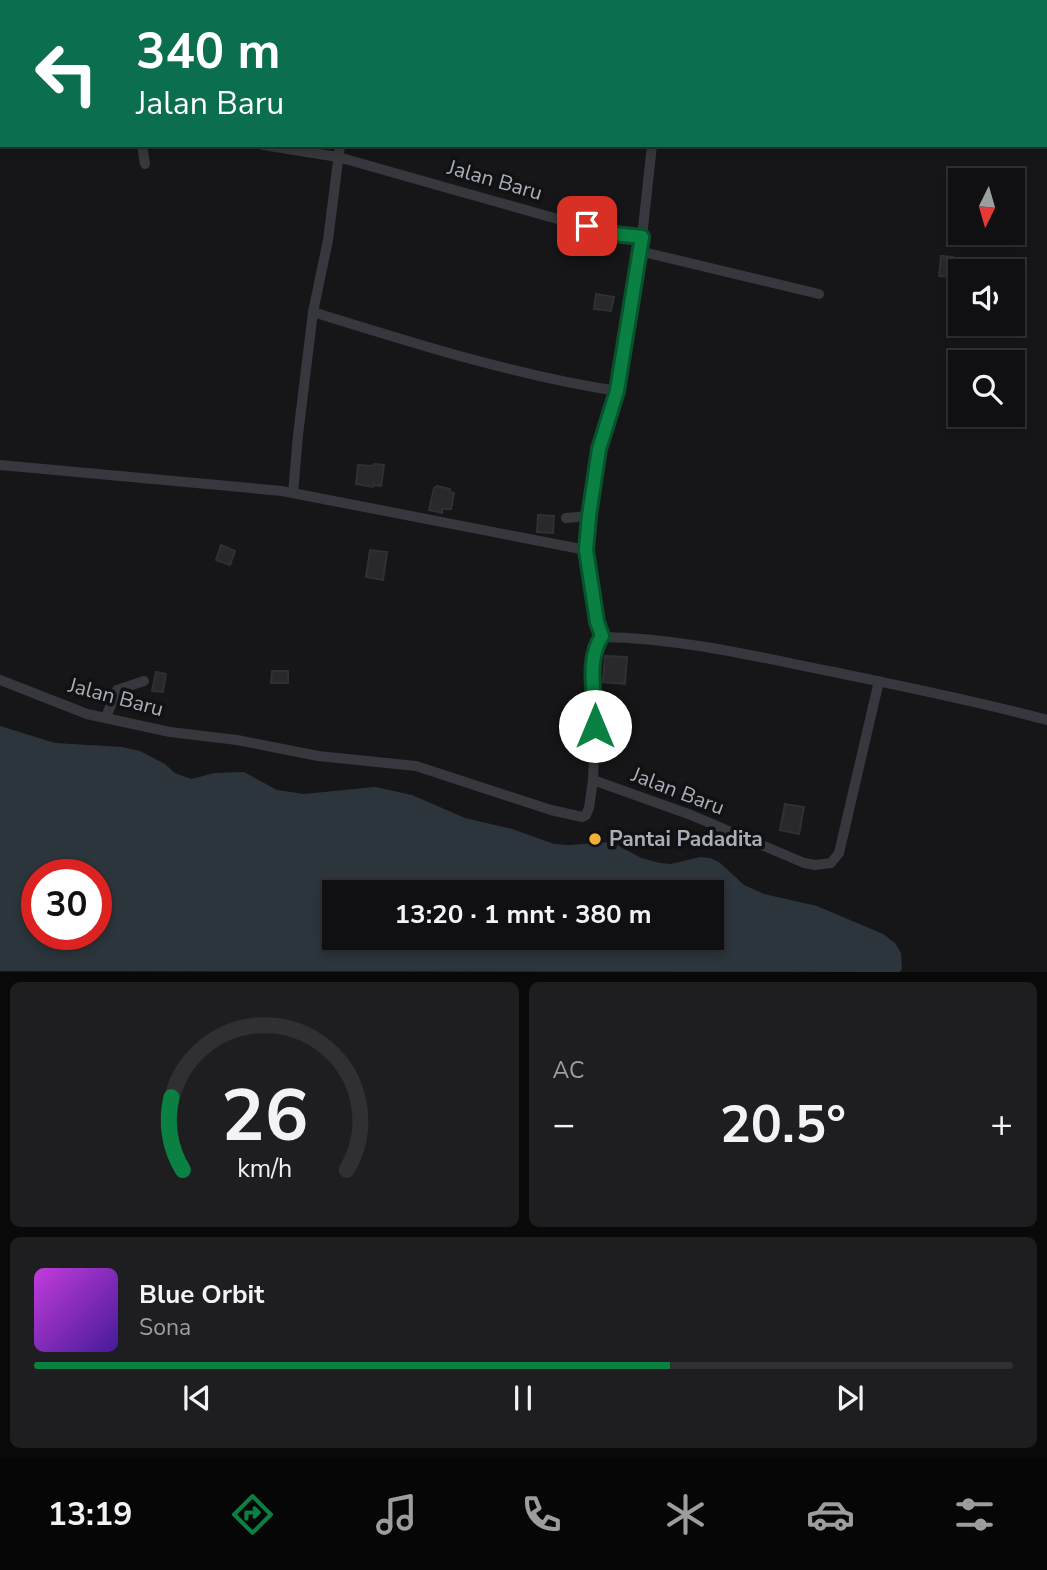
<!DOCTYPE html>
<html lang="id">
<head>
<meta charset="utf-8">
<style>
  body { margin:0; font-family:"Nunito Sans",sans-serif; background:#1e1e20; color:#f1f3f6; height:100vh; display:flex; flex-direction:column; font-size:26px; white-space:nowrap }
  * { box-sizing:border-box; margin:0 }
  p { font-size:23px; color:#9c9d9f }
  .icon { flex:none; width:38px; height:38px; fill:none; stroke:currentColor; stroke-width:2; stroke-linecap:round; stroke-linejoin:round }
  .map { position:relative; height:972px; overflow:hidden }
  .drawer { display:flex; flex-direction:column; gap:10px; padding:10px; background:#09090a; flex:1 }
  .drawer>* { flex:none }
  .top-card { position:absolute; left:0px; top:0px; width:1048px; height:147px; box-shadow:0 4px 10px #0003,0 0 0 2px #303032; background:#0b6e4f; color:#fff; overflow:hidden }
  .needle { width:46px; rotate:185deg }
  .tools { position:absolute; left:948px; top:168px; display:grid; gap:14px }
  .tools a { display:grid; place-items:center; width:77px; height:77px; border-radius:0px; background:#101012; box-shadow:0 4px 10px #0003,0 0 0 2px #303032; font-size:35px }
  .speed { position:absolute; left:21px; top:859px; display:flex; gap:14px; font-size:35px; font-weight:700; text-align:center }
  .speed>* { display:grid; place-content:center; width:91px; height:91px; border-radius:50%; background:#101012; box-shadow:0 4px 10px #0003,0 0 0 2px #303032; line-height:1 }
  .speed .limit { border:10px solid #d22; background:#fff; color:#111 }
  .pin { position:absolute; display:grid; place-items:center; width:60px; height:60px; color:#fff; margin:-30px; border-radius:14px; box-shadow:0 4px 10px #0006 }
  .me { position:absolute; width:77px; margin:-38px; rotate:0deg; stroke-linejoin:round; filter:drop-shadow(0 0 5px #0008) }
  .turn { display:flex; align-items:center; gap:24px; height:147px; padding:0 21px; font-size:32px }
  .turn .icon { width:91px; height:91px; stroke-width:2.5 }
  .turn b { display:block; font-size:49px; line-height:60px }
  .big { font-size:52px; font-weight:700; line-height:1.1 }
  .drawer .tile { flex:1; display:flex; flex-direction:column; justify-content:center; gap:10px; min-width:0; padding:0 24px; border-radius:10px; background:#1e1e20 }
  .drawer .dial { align-items:center; gap:0 }
  .dial svg { height:182px; overflow:visible; fill:none; stroke:#303032; stroke-width:7; stroke-linecap:round; text-anchor:middle }
  .dial text { fill:#f1f3f6; stroke:none }
  .song { display:flex; align-items:center; gap:21px }
  .cover { width:84px; height:84px; border-radius:10px; background:linear-gradient(135deg,hsl(290 70% 55%),hsl(260 70% 35%)) }
  .played { height:7px; border-radius:4px; background:linear-gradient(90deg,#0b8043 65%,#303032 65%) }
  .keys { display:flex; justify-content:space-around; direction:ltr }
  .heat { display:flex; justify-content:space-between; align-items:center; font-size:38px; direction:ltr }
  .drawer .tiles { flex:1; display:grid; gap:10px; grid-template-columns:1fr 1fr }
  .tile:last-child { grid-column:span 2 }
  .trip { position:absolute; left:322px; top:880px; width:402px; height:70px; border-radius:0px; background:#101012; box-shadow:0 4px 10px #0003,0 0 0 2px #303032; font-weight:700; line-height:70px; text-align:center }
  .menu { display:flex; height:112px; justify-content:space-around; align-items:center; background:#060607; color:#9c9d9f }
  .menu .icon { width:49px; height:49px }
  .menu .active { color:#0b8043 }
  .menu b { font-size:32px; color:#f1f3f6 }
  .map>svg:first-child { display:block }
  .water { fill:#2c353c; fill-rule:evenodd }
  .building { fill:#29292c; stroke:#303034; stroke-width:2 }
  .lines { fill:none; stroke-linecap:round; stroke-linejoin:round }
  .minor { stroke:#37383d; stroke-width:10 }
  .route-casing { stroke:#07532c; stroke-width:18 }
  .route { stroke:#0b8043; stroke-width:12 }
  .poi-dot { fill:#f2b134; stroke:#111113; stroke-width:2.5 }
  .labels { text-anchor:middle; dominant-baseline:central; stroke-width:7; stroke-linejoin:round; paint-order:stroke }
  .street-label { font-size:21px; fill:#a8adb8; stroke:#111113 }
  .poi-label { font-size:21px; font-weight:bold; fill:#a8adb8; stroke:#111113; text-anchor:start }
</style>
</head>
<body>
<div class="map">
<svg width="1047" height="972" viewBox="0 0 1047 972">
  <rect width="100%" height="100%" fill="#161618"/>
  <path class="water" d="M0,726L55,743L122,747L140,751L165,764L175,773L191,779L215,773L244,772L277,790L304,794L375,787L412,795L465,818L512,829L554,844L570,845L612,842L641,858L660,863L671,864L700,857L710,858L719,862L744,885L764,894L817,906L883,934L895,943L901,953L902,968L900,972L0,971ZM37,875H96V934H37ZM334,892H712V938H334Z"/>
  <g class="building">
    <polygon points="941,256 953,257 951,277 939,276"/>
    <polygon points="596,294 614,297 611,311 594,309"/>
    <polygon points="374,464 384,465 381,486 374,485 373,487 356,484 358,465 373,466"/>
    <polygon points="437,486 450,489 450,492 454,493 451,509 442,509 442,513 429,510 434,488"/>
    <polygon points="538,515 554,516 553,533 537,532"/>
    <polygon points="221,545 235,551 230,565 216,560"/>
    <polygon points="370,550 387,552 383,580 366,577"/>
    <polygon points="605,656 627,657 625,684 603,682"/>
    <polygon points="272,671 288,671 288,683 271,683"/>
    <polygon points="156,672 166,674 163,692 152,691"/>
    <polygon points="785,804 804,807 799,834 780,830"/>
  </g>
  <g class="lines">
    <g class="minor">
      <polyline points="558,0 565,2"/>
      <polyline points="364,2 364,0"/>
      <polyline points="676,2 677,0"/>
      <polyline points="0,122 2,122"/>
      <polyline points="142,145 145,164"/>
      <polyline points="263,145 338,157 614,235 642,237"/>
      <polyline points="639,251 819,294"/>
      <path d="M313,312C413,343 514,375 617,391"/>
      <polyline points="0,465 282,491 586,550"/>
      <polyline points="293,493 298,435 313,312 328,240 340,145"/>
      <polyline points="566,518 589,516"/>
      <polyline points="602,637 597,622 586,550 589,516 599,449 620,373 642,237 652,145"/>
      <path d="M602,637C680,638 758,657 834,672C905,687 977,701 1047,720"/>
      <polyline points="0,680 87,714 170,732 237,740 318,756 416,766 551,810 582,817 586,815 589,808 593,780 596,702 593,661 595,647 602,637"/>
      <polyline points="106,717 117,690 144,681"/>
      <polyline points="593,780 691,815 804,863 815,865 831,863 839,853 879,681"/>
    </g>
  </g>
  <g class="lines">
    <defs>
      <path id="route" d="M587,226L614,234L642,237L617,391L599,449L589,516L586,550L597,622L602,636C585,661 596,697 595,726"/>
    </defs>
    <use href="#route" class="route-casing"/>
    <use href="#route" class="route"/>
  </g>
  <circle class="poi-dot" cx="595" cy="839" r="7"/>
  <g class="labels">
    <g class="street-label">
      <text transform="translate(495 180) rotate(16)">Jalan Baru</text>
      <text transform="translate(116 697) rotate(15)">Jalan Baru</text>
      <text transform="translate(678 791) rotate(21)">Jalan Baru</text>
    </g>
    <g class="poi-label">
      <text x="609" y="839">Pantai Padadita</text>
    </g>
  </g>
</svg>
<div class="tools">
<a><svg class="needle" viewBox="-14 -14 28 28"><path d="M0-13l5 13h-10z" fill="#e53935"/><path d="M0 13l5-13h-10z" fill="#9c9d9f"/></svg></a>
<a><svg class="icon" aria-label="sound" viewBox="0 0 24 24"><path d="M4 9h4l5-4v14l-5-4H4zM17 9q2 3 0 6"/></svg></a>
<a><svg class="icon" aria-label="search" viewBox="0 0 24 24"><circle cx="10" cy="10" r="6"/><path d="M15 15l6 6"/></svg></a>
</div>
<div class="speed"><div class="limit">30</div></div>
<div class="pin" style="left:587px;top:226px;background:#d93025"><svg class="icon" aria-label="arrive" viewBox="0 0 24 24"><path d="M6 21V4h12l-3 4 3 4H6"/></svg></div>
<svg class="me" style="left:595px;top:726px" viewBox="-20 -20 40 40"><circle r="19" fill="#fff"/><path d="M0-13L10 11 0 6-10 11z" fill="#0b8043"/></svg>
<div class="trip">13:20 · 1 mnt · 380 m</div>
<div class="top-card">
<div class="turn"><svg class="icon" aria-label="left" viewBox="0 0 24 24"><path d="M17 20v-9H6M10 6l-5 5 5 5"/></svg><div><b>340 m</b>Jalan Baru</div></div>
</div>
</div>
<section class="drawer">
<div class="tiles">
<div class="tile dial"><svg viewBox="0 0 100 80">
<path d="M14 69A42 42 0 1 1 86 69"/>
<path d="M14 69A42 42 0 0 1 9 37" stroke="#0b8043"/>
<text x="50" y="56" font-size="32" font-weight="700">26</text>
<text x="50" y="72" font-size="11">km/h</text>
</svg></div>
<div class="tile"><p>AC</p>
<div class="heat"><a>−</a><b class="big">20.5°</b><a>+</a></div>
</div>
<div class="tile">
<div class="song"><i class="cover"></i><div><b>Blue Orbit</b><p>Sona</p></div></div>
<div class="played"></div>
<div class="keys"><svg class="icon" aria-label="previous" viewBox="0 0 24 24"><path d="M18 5L8 12l10 7zM5 5v14"/></svg><svg class="icon" aria-label="pause" viewBox="0 0 24 24"><path d="M8 5v14M16 5v14"/></svg><svg class="icon" aria-label="next" viewBox="0 0 24 24"><path d="M6 5l10 7-10 7zM19 5v14"/></svg></div>
</div>
</div>
</section>
<nav class="menu">
<b>13:19</b>
<svg class="icon active" aria-label="directions" viewBox="0 0 24 24"><path d="M12 3l9 9-9 9-9-9zM9 14v-3h6M13 9l2 2-2 2"/></svg>
<svg class="icon" aria-label="music" viewBox="0 0 24 24"><path d="M9 18V5l10-2v13"/><circle cx="6" cy="18" r="3"/><circle cx="16" cy="16" r="3"/></svg>
<svg class="icon" aria-label="phone" viewBox="0 0 24 24"><path d="M5 4h4l2 5-3 2q2 4 5 5l2-3 5 2v4C11 20 4 13 5 4z"/></svg>
<svg class="icon" aria-label="climate" viewBox="0 0 24 24"><path d="M12 3v18M4 7l16 10M4 17L20 7"/></svg>
<svg class="icon" aria-label="car" viewBox="0 0 24 24"><path d="M5 17H2v-5l4-1 3-4h7l3 4 3 1v5h-3M9 17h6M6 11h13"/><circle cx="7" cy="17" r="2"/><circle cx="17" cy="17" r="2"/></svg>
<svg class="icon" aria-label="filters" viewBox="0 0 24 24"><path d="M4 7h16M4 17h16"/><circle cx="9" cy="7" r="2"/><circle cx="15" cy="17" r="2"/></svg>
</nav>
</body>
</html>
